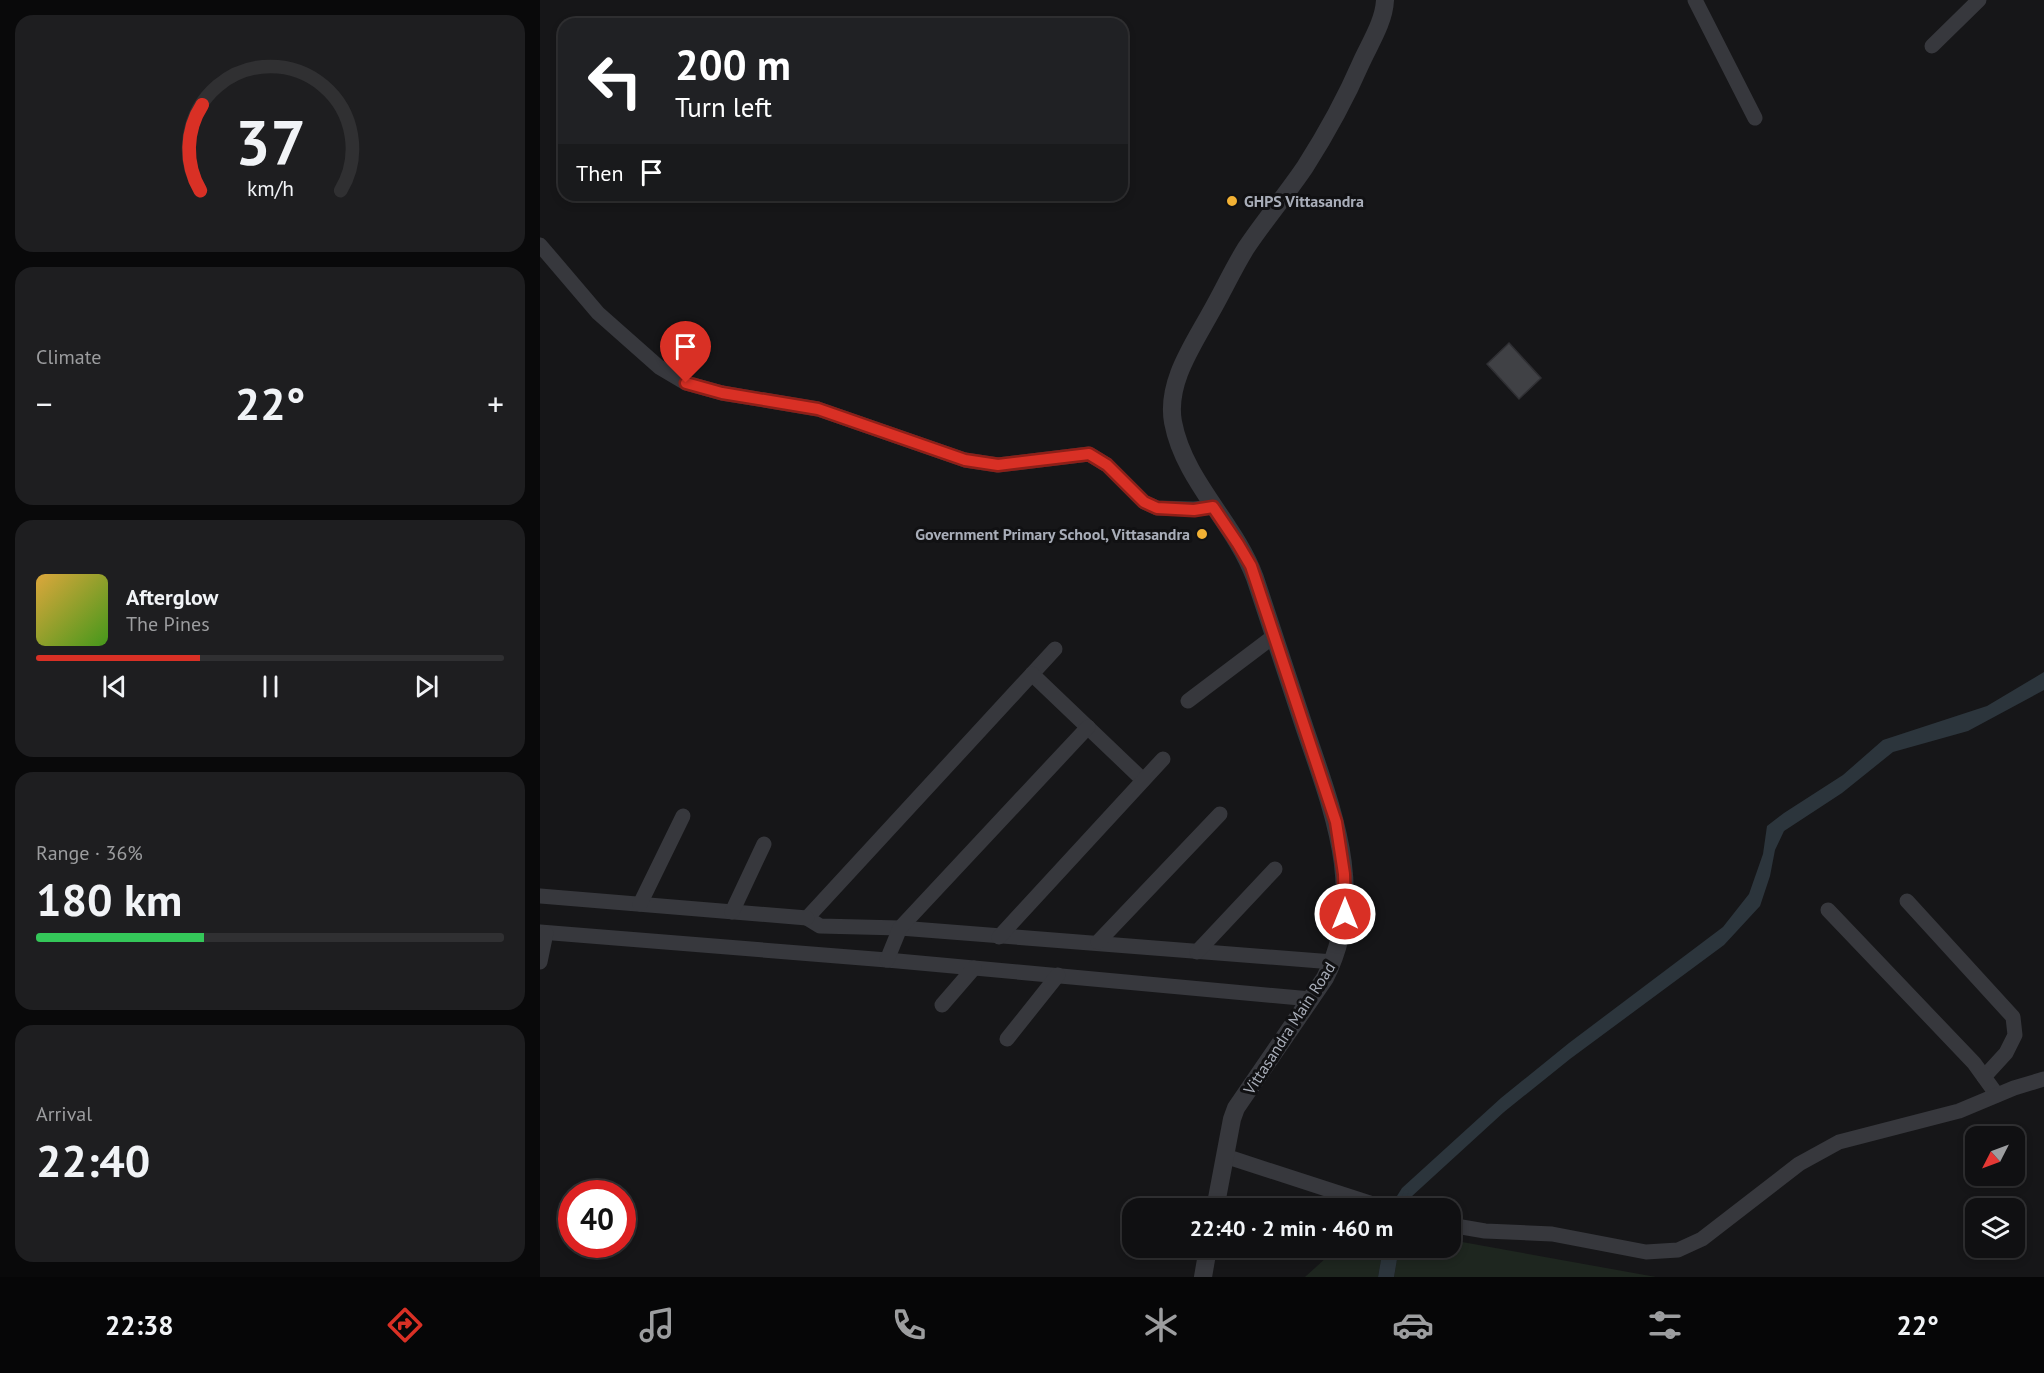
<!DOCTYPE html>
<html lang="en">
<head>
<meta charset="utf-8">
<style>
  body { margin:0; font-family:"PT Sans",sans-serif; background:#1e1e20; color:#f1f3f6; height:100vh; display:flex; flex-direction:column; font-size:22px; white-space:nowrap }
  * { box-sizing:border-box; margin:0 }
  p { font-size:20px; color:#9c9d9f }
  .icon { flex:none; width:33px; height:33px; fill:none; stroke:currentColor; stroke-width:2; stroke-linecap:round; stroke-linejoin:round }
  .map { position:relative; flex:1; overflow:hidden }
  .sheet { display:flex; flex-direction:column; gap:15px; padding:15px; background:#09090a; width:540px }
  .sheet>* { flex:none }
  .top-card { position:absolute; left:18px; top:18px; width:570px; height:183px; border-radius:18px; box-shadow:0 3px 9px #0003,0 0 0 2px #303032; background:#202124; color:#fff; overflow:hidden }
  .needle { width:39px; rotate:228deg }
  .controls { position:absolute; left:1425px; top:1126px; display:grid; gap:12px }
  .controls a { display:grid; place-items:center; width:60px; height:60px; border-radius:12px; background:#101012; box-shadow:0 3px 9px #0003,0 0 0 2px #303032; font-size:30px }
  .speed { position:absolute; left:18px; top:1180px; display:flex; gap:12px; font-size:30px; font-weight:700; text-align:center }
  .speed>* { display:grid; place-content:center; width:78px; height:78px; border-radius:50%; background:#101012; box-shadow:0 3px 9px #0003,0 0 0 2px #303032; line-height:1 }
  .speed .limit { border:9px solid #d22; background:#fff; color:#111 }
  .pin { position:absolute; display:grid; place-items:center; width:51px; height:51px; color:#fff; margin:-62px -26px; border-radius:50% 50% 50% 0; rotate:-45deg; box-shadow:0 0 6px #0007 }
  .pin .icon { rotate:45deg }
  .me { position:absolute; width:66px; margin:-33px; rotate:0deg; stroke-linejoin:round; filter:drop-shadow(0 0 4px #0008) }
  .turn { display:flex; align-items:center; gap:21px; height:126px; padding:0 18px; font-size:27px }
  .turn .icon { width:78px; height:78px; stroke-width:2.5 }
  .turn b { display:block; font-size:42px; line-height:51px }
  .then { display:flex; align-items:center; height:57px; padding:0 18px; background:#0003; gap:12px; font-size:22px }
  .big { font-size:45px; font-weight:600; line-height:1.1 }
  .sheet .tile { flex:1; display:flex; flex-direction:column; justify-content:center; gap:9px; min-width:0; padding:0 21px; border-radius:18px; background:#1e1e20 }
  .sheet .dial { align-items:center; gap:0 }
  .dial svg { height:156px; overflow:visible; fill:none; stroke:#303032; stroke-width:7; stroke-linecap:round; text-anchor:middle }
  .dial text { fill:#f1f3f6; stroke:none }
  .song { display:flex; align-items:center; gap:18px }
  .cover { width:72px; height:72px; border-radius:9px; background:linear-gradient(135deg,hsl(40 70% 55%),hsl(100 70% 35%)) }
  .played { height:6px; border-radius:3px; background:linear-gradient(90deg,#d93025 35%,#303032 35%) }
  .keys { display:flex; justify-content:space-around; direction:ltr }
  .heat { display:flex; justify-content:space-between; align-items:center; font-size:33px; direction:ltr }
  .charge { height:9px; border-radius:4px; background:linear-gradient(90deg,#34c759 36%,#303032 0) }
  .trip { position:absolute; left:582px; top:1198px; width:339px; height:60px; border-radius:18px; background:#101012; box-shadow:0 3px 9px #0003,0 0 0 2px #303032; font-weight:600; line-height:60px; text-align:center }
  .tab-bar { display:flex; height:96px; justify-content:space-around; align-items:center; background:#060607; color:#9c9d9f }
  .tab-bar .icon { width:42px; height:42px }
  .tab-bar .active { color:#d93025 }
  .tab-bar b { font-size:27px; color:#f1f3f6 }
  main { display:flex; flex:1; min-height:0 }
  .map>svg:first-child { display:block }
  .green { fill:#1e261f }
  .water { fill:#2c353c }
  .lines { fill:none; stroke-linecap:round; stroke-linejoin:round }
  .stream { stroke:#2c353c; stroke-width:4.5 }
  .building { fill:#404145; stroke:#303034; stroke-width:1.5 }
  .minor { stroke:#37383d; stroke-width:15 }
  .tertiary { stroke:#37383d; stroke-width:18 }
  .route-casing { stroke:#8d1f18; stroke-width:15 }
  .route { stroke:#d93025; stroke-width:10 }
  .poi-dot { fill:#f2b134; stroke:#111113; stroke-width:2 }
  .labels { text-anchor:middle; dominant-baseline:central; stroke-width:6; stroke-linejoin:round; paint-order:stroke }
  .poi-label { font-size:16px; font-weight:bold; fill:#a8adb8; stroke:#111113; text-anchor:start }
  .street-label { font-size:16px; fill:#a8adb8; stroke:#111113 }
</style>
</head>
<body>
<main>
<section class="sheet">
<div class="tile dial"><svg viewBox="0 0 100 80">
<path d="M14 69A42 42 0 1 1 86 69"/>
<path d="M14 69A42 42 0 0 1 15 25" stroke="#d93025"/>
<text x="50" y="56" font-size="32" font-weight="700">37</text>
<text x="50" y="72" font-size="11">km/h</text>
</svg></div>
<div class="tile"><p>Climate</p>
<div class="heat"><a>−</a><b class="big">22°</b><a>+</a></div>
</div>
<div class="tile">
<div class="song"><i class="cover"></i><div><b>Afterglow</b><p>The Pines</p></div></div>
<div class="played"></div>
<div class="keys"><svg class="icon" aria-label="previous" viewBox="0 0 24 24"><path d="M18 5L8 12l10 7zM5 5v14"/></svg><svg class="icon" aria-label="pause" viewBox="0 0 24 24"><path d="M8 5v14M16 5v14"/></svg><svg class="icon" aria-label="next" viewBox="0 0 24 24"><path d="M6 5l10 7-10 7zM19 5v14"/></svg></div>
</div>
<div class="tile"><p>Range · 36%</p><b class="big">180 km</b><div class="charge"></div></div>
<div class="tile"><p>Arrival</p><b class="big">22:40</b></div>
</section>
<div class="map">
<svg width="1504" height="1277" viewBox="0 0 1504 1277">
  <rect width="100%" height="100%" fill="#161618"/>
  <g class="green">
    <polygon points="911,1240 1116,1277 854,1277 859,1248 910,1248"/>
    <polygon points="797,1248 843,1248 838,1277 765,1277"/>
  </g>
  <g class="water">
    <polygon points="1504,672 1504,690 1428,731 1353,752 1302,793 1244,831 1235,850 1230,876 1220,906 1184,945 1030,1059 964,1112 871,1197 857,1196 862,1188 961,1098 1029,1043 1183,927 1209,894 1223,854 1227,826 1244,813 1303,775 1343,740 1447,706"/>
    <polygon points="843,1248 859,1248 854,1277 838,1277"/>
  </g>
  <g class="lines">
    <polyline class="stream" points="861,1209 866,1192"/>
  </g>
  <polygon class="building" points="969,343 1001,378 979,399 947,364"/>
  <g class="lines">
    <g class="minor">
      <polyline points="1155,0 1215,118"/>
      <polyline points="1392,46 1439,0"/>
      <polyline points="0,245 58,313 119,367 146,383 182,393 278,409 425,460 458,465 549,454 567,465 604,502 617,508 654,509 673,507"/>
      <polyline points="492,674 515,649"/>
      <polyline points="648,701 734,636"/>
      <polyline points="603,780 492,674 267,918 280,926 360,928 793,962"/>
      <polyline points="0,896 267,918"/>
      <polyline points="1367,901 1473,1017 1475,1035 1466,1053 1444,1077"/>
      <polyline points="100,904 143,816"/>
      <polyline points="1288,910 1434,1063 1457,1095"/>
      <polyline points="192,912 224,844"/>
      <polyline points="0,932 347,960 771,999"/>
      <polyline points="459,937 623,759"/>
      <polyline points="558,942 680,814"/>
      <polyline points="657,952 735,869"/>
      <polyline points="347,960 360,928 548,727"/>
      <polyline points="0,962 6,933"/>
      <polyline points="402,1005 434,968"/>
      <polyline points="467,1039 518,975"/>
      <polyline points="685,1156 848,1209"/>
      <polyline points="910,1225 945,1231 1012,1234 1106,1252 1138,1250 1162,1239 1259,1164 1299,1142 1419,1111 1474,1088 1504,1079"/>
    </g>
    <g class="tertiary">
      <path d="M675,1209L692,1119L696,1108L785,978C828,894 792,809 764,726C748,677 731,627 715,578C695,523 644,481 633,422C626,383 653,345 671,312C683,291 693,269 706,248C724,221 746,195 765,167C786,134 805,100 821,63C830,43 844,22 845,0"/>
      <polyline points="663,1277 668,1248"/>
    </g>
  </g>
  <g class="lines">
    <defs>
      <polyline id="route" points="146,383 182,393 278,409 425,460 458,465 549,454 567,465 604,502 617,508 654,510 673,507 698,544 711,566 796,822 804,874 805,914"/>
    </defs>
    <use href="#route" class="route-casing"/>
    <use href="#route" class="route"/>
  </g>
  <g class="poi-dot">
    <circle cx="692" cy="201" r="6"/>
    <circle cx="662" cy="534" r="6"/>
  </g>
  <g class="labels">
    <g class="poi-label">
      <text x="704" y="201">GHPS Vittasandra</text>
      <text x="650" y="534" text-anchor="end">Government Primary School, Vittasandra</text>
    </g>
    <g class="street-label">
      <text transform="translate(749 1028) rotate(-57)">Vittasandra Main Road</text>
    </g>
  </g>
</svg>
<div class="controls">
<a><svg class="needle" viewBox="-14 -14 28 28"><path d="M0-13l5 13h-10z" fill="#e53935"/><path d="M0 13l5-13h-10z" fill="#9c9d9f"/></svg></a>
<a><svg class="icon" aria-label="layers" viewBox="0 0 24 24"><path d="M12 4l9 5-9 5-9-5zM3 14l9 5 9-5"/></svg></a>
</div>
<div class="speed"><div class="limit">40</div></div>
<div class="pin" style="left:146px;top:383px;background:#d93025"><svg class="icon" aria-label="arrive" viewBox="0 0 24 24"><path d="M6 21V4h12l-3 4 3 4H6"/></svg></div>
<svg class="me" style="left:805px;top:914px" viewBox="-20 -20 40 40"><circle r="17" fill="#d93025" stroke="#fff" stroke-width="3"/><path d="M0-11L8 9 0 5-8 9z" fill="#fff"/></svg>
<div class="trip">22:40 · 2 min · 460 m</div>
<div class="top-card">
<div class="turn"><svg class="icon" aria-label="left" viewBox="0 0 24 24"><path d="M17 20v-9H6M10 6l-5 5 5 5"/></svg><div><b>200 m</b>Turn left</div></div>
<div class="then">Then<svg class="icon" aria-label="arrive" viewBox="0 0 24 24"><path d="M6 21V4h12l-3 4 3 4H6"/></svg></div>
</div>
</div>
</main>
<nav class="tab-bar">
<b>22:38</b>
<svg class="icon active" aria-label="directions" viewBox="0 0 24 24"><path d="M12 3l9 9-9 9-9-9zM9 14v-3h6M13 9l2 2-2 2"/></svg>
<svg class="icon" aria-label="music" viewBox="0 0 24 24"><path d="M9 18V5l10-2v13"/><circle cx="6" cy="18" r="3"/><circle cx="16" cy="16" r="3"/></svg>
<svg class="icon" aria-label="phone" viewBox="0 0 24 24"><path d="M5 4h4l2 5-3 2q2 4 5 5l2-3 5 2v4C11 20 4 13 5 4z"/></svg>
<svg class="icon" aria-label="climate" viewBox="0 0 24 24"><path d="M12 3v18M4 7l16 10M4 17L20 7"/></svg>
<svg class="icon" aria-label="car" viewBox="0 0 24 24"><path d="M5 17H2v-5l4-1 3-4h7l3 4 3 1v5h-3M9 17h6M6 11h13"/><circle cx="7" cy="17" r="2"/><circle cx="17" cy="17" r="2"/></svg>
<svg class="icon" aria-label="filters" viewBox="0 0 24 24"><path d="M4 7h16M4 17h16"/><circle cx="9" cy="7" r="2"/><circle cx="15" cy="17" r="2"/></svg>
<b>22°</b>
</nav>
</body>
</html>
